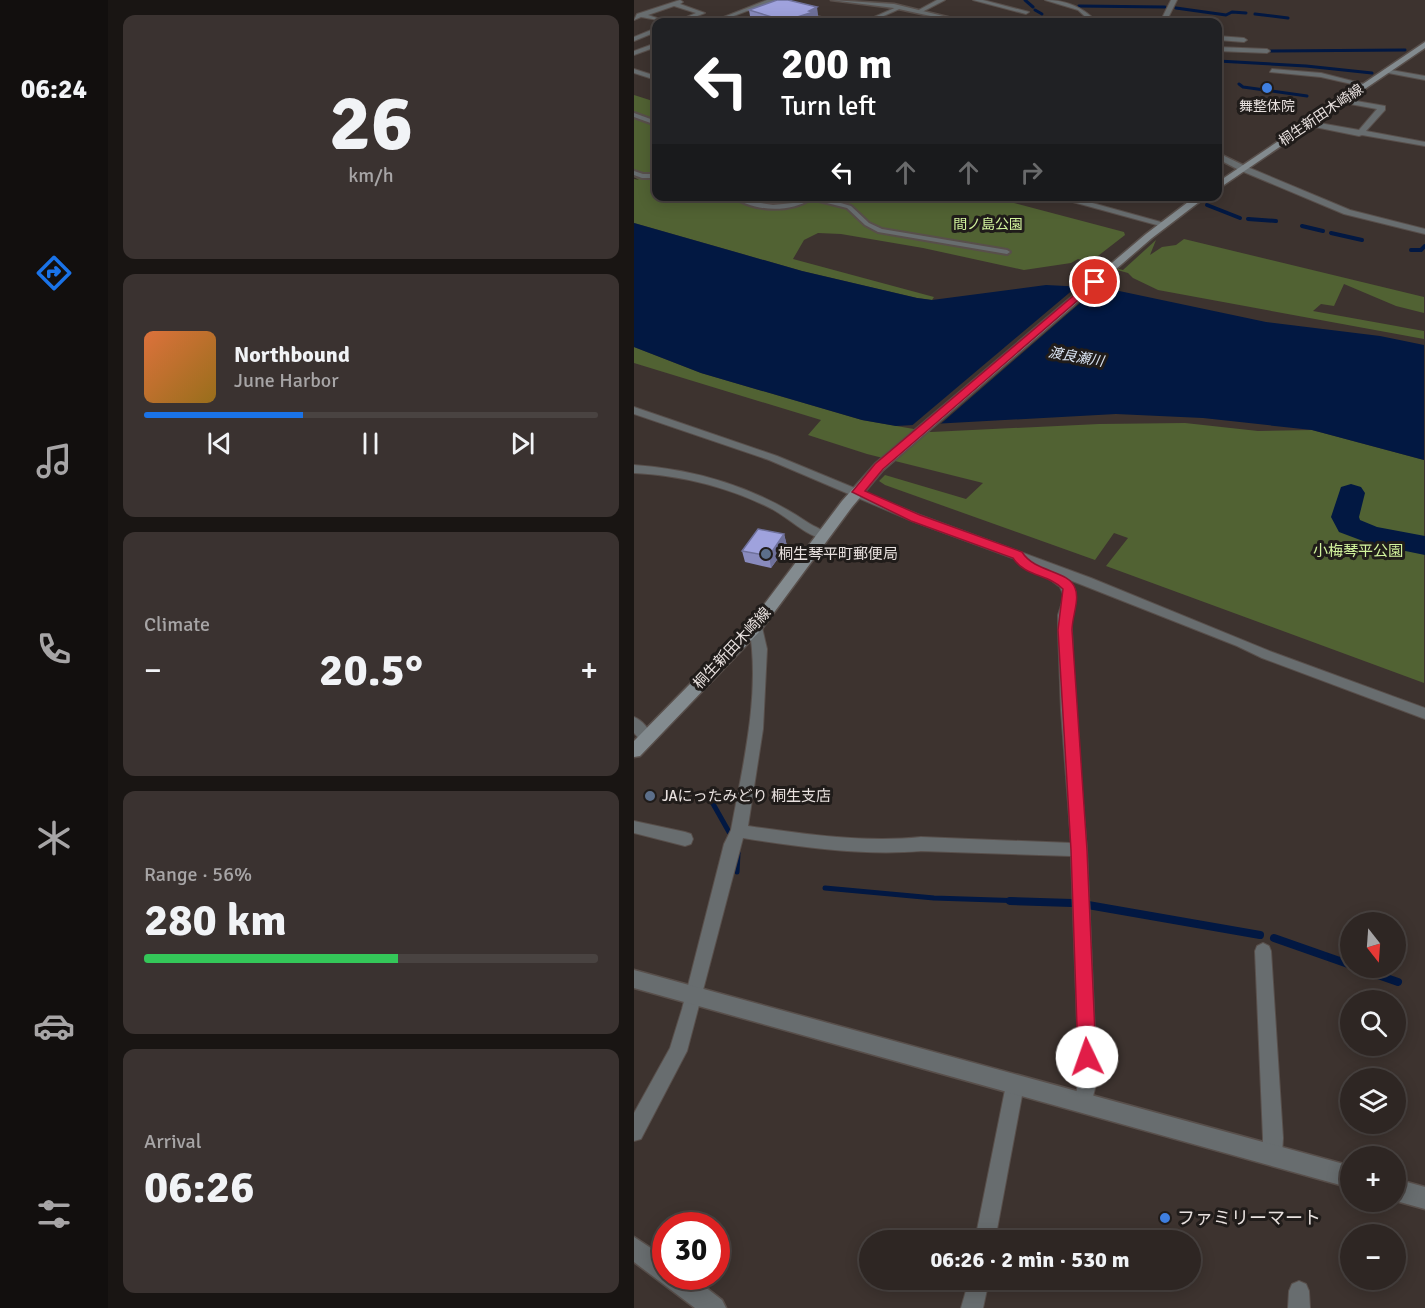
<!DOCTYPE html>
<html lang="en">
<head>
<meta charset="utf-8">
<style>
  body { margin:0; font-family:Signika,"Noto Sans JP",sans-serif; background:#3a3230; color:#f1f3f6; height:100vh; display:flex; flex-direction:column; font-size:22px; white-space:nowrap }
  * { box-sizing:border-box; margin:0 }
  p { font-size:20px; color:#a7a5a6 }
  .icon { flex:none; width:33px; height:33px; fill:none; stroke:currentColor; stroke-width:2; stroke-linecap:round; stroke-linejoin:round }
  .map { position:relative; flex:1; overflow:hidden }
  .side { display:flex; flex-direction:column; gap:15px; padding:15px; background:#191513; width:526px }
  .side>* { flex:none }
  .hud { position:absolute; left:18px; top:18px; width:570px; height:183px; border-radius:12px; box-shadow:0 3px 15px #0003,0 0 0 2px #494341; background:#202124; color:#fff; overflow:hidden }
  .needle { width:39px; rotate:163deg }
  .tools { position:absolute; left:706px; top:912px; display:grid; gap:12px }
  .tools a { display:grid; place-items:center; width:66px; height:66px; border-radius:50%; background:#2e2623; box-shadow:0 3px 15px #0003,0 0 0 2px #494341; font-size:30px }
  .speed { position:absolute; left:18px; top:1212px; display:flex; gap:12px; font-size:30px; font-weight:700; text-align:center }
  .speed>* { display:grid; place-content:center; width:78px; height:78px; border-radius:50%; background:#2e2623; box-shadow:0 3px 15px #0003,0 0 0 2px #494341; line-height:1 }
  .speed .limit { border:9px solid #d22; background:#fff; color:#111 }
  .pin { position:absolute; display:grid; place-items:center; width:51px; height:51px; color:#fff; margin:-26px; border:3px solid #fff; border-radius:50%; box-shadow:0 2px 6px #0007 }
  .me { position:absolute; width:66px; margin:-33px; rotate:357deg; stroke-linejoin:round; filter:drop-shadow(0 0 4px #0008) }
  .turn { display:flex; align-items:center; gap:21px; height:126px; padding:0 30px; font-size:27px }
  .turn .icon { width:78px; height:78px; stroke-width:2.5 }
  .turn b { display:block; font-size:42px; line-height:51px }
  .lanes { display:flex; align-items:center; height:57px; padding:0 30px; background:#0003; justify-content:center; gap:30px; direction:ltr }
  .lanes .off { opacity:.35 }
  .big { font-size:45px; font-weight:700; line-height:1.1 }
  .side .tile { flex:1; display:flex; flex-direction:column; justify-content:center; gap:9px; min-width:0; padding:0 21px; border-radius:12px; background:#3a3230 }
  .side .dial { align-items:center; gap:0 }
  .dial b { font-size:78px; line-height:1 }
  .song { display:flex; align-items:center; gap:18px }
  .cover { width:72px; height:72px; border-radius:9px; background:linear-gradient(135deg,hsl(20 70% 55%),hsl(40 70% 35%)) }
  .played { height:6px; border-radius:3px; background:linear-gradient(90deg,#1a73e8 35%,#494341 35%) }
  .keys { display:flex; justify-content:space-around; direction:ltr }
  .heat { display:flex; justify-content:space-between; align-items:center; font-size:33px; direction:ltr }
  .charge { height:9px; border-radius:4px; background:linear-gradient(90deg,#34c759 56%,#494341 0) }
  .trip { position:absolute; left:225px; top:1230px; width:342px; height:60px; border-radius:30px; background:#2e2623; box-shadow:0 3px 15px #0003,0 0 0 2px #494341; font-weight:700; line-height:60px; text-align:center }
  main { display:flex; flex:1; min-height:0 }
  .menu { display:flex; flex-direction:column; width:108px; justify-content:space-around; align-items:center; background:#120f0e; color:#a7a5a6 }
  .menu .icon { width:42px; height:42px }
  .menu .on { color:#1a73e8 }
  .menu b { font-size:27px; color:#f1f3f6 }
  .map>svg:first-child { display:block }
  .green { fill:#516233 }
  .water { fill:#021842 }
  .pier { fill:#3d332f }
  .lines { fill:none; stroke-linecap:round; stroke-linejoin:round }
  .stream-far3 { stroke:#021842; stroke-width:3 }
  .stream-far2 { stroke:#021842; stroke-width:4 }
  .stream-far1 { stroke:#021842; stroke-width:5 }
  .stream { stroke:#021842; stroke-width:8 }
  .river { fill:#021842; fill-rule:evenodd }
  .pedestrian-casing { stroke:#584f4b; stroke-width:4 }
  .minor-casing { stroke:#584f4b; stroke-width:2 }
  .tertiary-casing { stroke:#584f4b; stroke-width:3 }
  .secondary-casing { stroke:#584f4b; stroke-width:3 }
  .pedestrian { fill:#686d6f; fill-rule:evenodd }
  .minor { fill:#686d6f; fill-rule:evenodd }
  .tertiary { fill:#686d6f; fill-rule:evenodd }
  .secondary { fill:#838b8f; fill-rule:evenodd }
  .wall { fill:#898bbe }
  .shaded-wall { fill:#6f719b }
  .building { fill:#9fa2dd; stroke:#6f719b; stroke-width:1.5 }
  .route { fill:#e11d48; stroke:#92132f; stroke-width:1.5 }
  .shop-dot { fill:#3f7fe0; stroke:#201c1a; stroke-width:2 }
  .service-dot { fill:#5c6f8a; stroke:#201c1a; stroke-width:2 }
  .labels { text-anchor:middle; dominant-baseline:central; stroke-width:6; stroke-linejoin:round; paint-order:stroke }
  .far-poi-label { font-size:14px; fill:#e8e1df; stroke:#201c1a }
  .far-street-label { font-size:14px; fill:#e8e1df; stroke:#201c1a }
  .far-park-label { font-size:14px; fill:#d2f39d; stroke:#201c1a }
  .far-water-label { font-size:14px; font-style:italic; fill:#d8e2f1; stroke:#201c1a }
  .park-label { font-size:15px; fill:#d2f39d; stroke:#201c1a }
  .poi-label { font-size:15px; fill:#e8e1df; stroke:#201c1a; text-anchor:start }
  .street-label { font-size:15px; fill:#e8e1df; stroke:#201c1a }
  .near-poi-label { font-size:18px; fill:#e8e1df; stroke:#201c1a; text-anchor:start }
</style>
</head>
<body>
<main>
<nav class="menu">
<b>06:24</b>
<svg class="icon on" aria-label="directions" viewBox="0 0 24 24"><path d="M12 3l9 9-9 9-9-9zM9 14v-3h6M13 9l2 2-2 2"/></svg>
<svg class="icon" aria-label="music" viewBox="0 0 24 24"><path d="M9 18V5l10-2v13"/><circle cx="6" cy="18" r="3"/><circle cx="16" cy="16" r="3"/></svg>
<svg class="icon" aria-label="phone" viewBox="0 0 24 24"><path d="M5 4h4l2 5-3 2q2 4 5 5l2-3 5 2v4C11 20 4 13 5 4z"/></svg>
<svg class="icon" aria-label="climate" viewBox="0 0 24 24"><path d="M12 3v18M4 7l16 10M4 17L20 7"/></svg>
<svg class="icon" aria-label="car" viewBox="0 0 24 24"><path d="M5 17H2v-5l4-1 3-4h7l3 4 3 1v5h-3M9 17h6M6 11h13"/><circle cx="7" cy="17" r="2"/><circle cx="17" cy="17" r="2"/></svg>
<svg class="icon" aria-label="filters" viewBox="0 0 24 24"><path d="M4 7h16M4 17h16"/><circle cx="9" cy="7" r="2"/><circle cx="15" cy="17" r="2"/></svg>
</nav>
<section class="side">
<div class="tile dial"><b>26</b><p>km/h</p></div>
<div class="tile">
<div class="song"><i class="cover"></i><div><b>Northbound</b><p>June Harbor</p></div></div>
<div class="played"></div>
<div class="keys"><svg class="icon" aria-label="previous" viewBox="0 0 24 24"><path d="M18 5L8 12l10 7zM5 5v14"/></svg><svg class="icon" aria-label="pause" viewBox="0 0 24 24"><path d="M8 5v14M16 5v14"/></svg><svg class="icon" aria-label="next" viewBox="0 0 24 24"><path d="M6 5l10 7-10 7zM19 5v14"/></svg></div>
</div>
<div class="tile"><p>Climate</p>
<div class="heat"><a>−</a><b class="big">20.5°</b><a>+</a></div>
</div>
<div class="tile"><p>Range · 56%</p><b class="big">280 km</b><div class="charge"></div></div>
<div class="tile"><p>Arrival</p><b class="big">06:26</b></div>
</section>
<div class="map">
<svg width="791" height="1308" viewBox="0 0 791 1308">
  <rect width="100%" height="100%" fill="#3d332f"/>
  <g class="green">
    <polygon points="0,95 22,102 22,196 357,197 490,232 491,235 460,259 464,264 489,270 522,240 516,255 528,247 542,245 550,239 790,297 790,313 762,306 710,284 700,306 687,304 679,311 790,331 790,339 524,290 499,278 494,273 444,259 437,263 390,270 289,248 207,234 184,233 170,240 159,259 300,297 298,300 283,298 168,271 0,223 0,179 5,180 0,177"/>
    <polygon points="0,347 67,373 228,420 297,432 465,424 551,423 624,431 678,430 790,460 790,683 472,566 494,538 480,533 461,560 251,485 245,481 251,475 332,499 349,483 233,454 174,435 187,420 0,363"/>
  </g>
  <polygon class="water" points="0,223 168,271 283,298 298,300 412,285 471,288 632,322 746,336 790,345 790,460 678,430 569,418 482,414 262,426 228,420 67,373 0,347"/>
  <polygon class="pier" points="447,283 468,284 303,427 275,428"/>
  <g class="lines">
    <g class="stream-far3">
      <polyline points="391,0 399,7"/>
      <polyline points="445,6 531,7"/>
      <polyline points="542,8 592,15 598,12 612,13"/>
      <polyline points="401,10 408,14"/>
      <polyline points="621,14 654,18"/>
      <polyline points="637,51 771,50"/>
      <polyline points="584,61 672,66 738,73"/>
      <polyline points="605,84 609,87 673,96"/>
    </g>
    <g class="stream-far2">
      <polyline points="573,205 606,218"/>
      <polyline points="614,219 642,221"/>
      <polyline points="668,226 689,231"/>
      <polyline points="697,233 728,240"/>
      <polyline points="777,250 787,250 791,246"/>
    </g>
    <g class="stream-far1">
      <polyline points="78,802 95,832"/>
      <polyline points="103,872 104,853"/>
      <polyline points="191,888 300,898 417,902"/>
    </g>
    <g class="stream">
      <polyline points="376,901 438,903"/>
      <polyline points="454,905 626,935"/>
      <polyline points="640,938 717,965"/>
      <polyline points="724,968 764,982"/>
    </g>
    <polygon class="river" points="717,484 727,487 731,493 725,517 726,520 743,527 791,536 791,555 737,544 705,532 697,517 707,487"/>
    <defs>
      <g id="pedestrian">
        <polygon points="0,113 22,121 22,125 0,117"/>
        <polygon points="0,171 9,174 22,174 22,178 8,178 0,175"/>
        <path d="M97,196H106L120,202L139,205L159,203L172,196H183L217,206L235,223L248,229L373,250L376,252L373,254L244,232L231,225L213,208L177,199C154,214 119,211 97,196Z"/>
      </g>
      <g id="minor">
        <polygon points="46,0 49,2 46,4 71,13 48,22 41,22 62,13 40,6 14,15 35,22 7,17 0,20 3,14"/>
        <polygon points="133,0 142,0 84,22 77,22"/>
        <polygon points="303,0 311,0 288,12 283,11"/>
        <polygon points="339,0 349,0 395,12 392,14"/>
        <path d="M411,0C432,0 449,7 463,22H457L444,10Z"/>
        <polygon points="537,0 543,0 532,22 526,22"/>
        <polygon points="265,6 270,7 236,22 229,22"/>
        <polygon points="167,12 204,21 205,22 196,22 165,15"/>
        <polygon points="22,28 22,32 0,41 0,37"/>
        <polygon points="584,36 610,38 613,40 610,42 584,40"/>
        <polygon points="22,43 22,47 0,55 0,51"/>
        <polygon points="584,47 633,49 636,51 633,53 584,51"/>
        <polygon points="0,69 22,76 22,80 0,73"/>
        <polygon points="638,69 687,73 734,85 731,87 687,77 636,72"/>
        <polygon points="751,69 791,76 791,80 749,72"/>
        <polygon points="705,98 751,106 751,110 732,131 791,142 791,146 728,135 725,136 671,125 671,121 674,121 725,130 743,109 705,102"/>
        <polygon points="605,166 611,166 716,210 791,229 791,234 710,214 605,170"/>
        <polygon points="417,196 433,196 534,224 530,227"/>
        <path d="M0,407L143,456L286,515L457,578L638,652L791,708V719L628,658L603,646L428,577L436,581L442,596L438,615V630L441,710L453,850L463,1080L456,1109L449,1111L442,1109L440,1102L445,1080L437,856L287,851C230,856 166,847 109,838L53,1051L7,1139L0,1141V1113L36,1048L48,1009L90,844L97,830C109,764 127,693 115,626L117,623H127L133,649L129,729L114,826C169,834 231,843 287,837L437,843L427,710L424,630V615L430,596L426,587L411,576L416,572L278,521L135,460L0,414Z"/>
        <path d="M0,465C61,469 123,488 173,522C180,527 191,530 196,536L190,540C170,534 156,519 138,509C97,488 47,475 0,473Z"/>
        <path d="M0,717C8,720 16,730 20,738L18,742H8L0,733Z"/>
        <polygon points="0,821 51,832 57,834 59,839 57,844 51,846 0,833"/>
        <polygon points="629,943 635,946 637,951 649,1138 648,1155 645,1162 638,1165 631,1162 628,1155 629,1138 621,951 623,946"/>
        <polygon points="381,1076 388,1078 390,1085 361,1240 341,1240 372,1085 374,1078"/>
        <polygon points="335,1280 355,1280 349,1308 327,1308"/>
        <polygon points="665,1281 672,1284 675,1291 676,1308 654,1308 655,1291 658,1284"/>
      </g>
      <g id="tertiary">
        <polygon points="197,0 260,4 334,22 324,22 260,8"/>
        <polygon points="584,153 611,166 612,168 605,170 584,159"/>
        <polygon points="0,970 717,1166 717,1188 0,988"/>
        <polygon points="762,1179 791,1187 791,1209 762,1201"/>
        <polygon points="0,1237 32,1258 32,1276 57,1276 88,1300 92,1308 61,1308 0,1262"/>
      </g>
      <g id="secondary">
        <polygon points="791,42 791,48 584,189 584,182"/>
        <polygon points="562,196 573,196 518,238 249,470 218,507 127,630 6,756 0,757 0,741 117,622 208,501 241,464 512,234"/>
      </g>
    </defs>
    <use href="#pedestrian" class="pedestrian-casing"/>
    <use href="#minor" class="minor-casing"/>
    <use href="#tertiary" class="tertiary-casing"/>
    <use href="#secondary" class="secondary-casing"/>
    <use href="#pedestrian" class="pedestrian"/>
    <use href="#minor" class="minor"/>
    <use href="#tertiary" class="tertiary"/>
    <use href="#secondary" class="secondary"/>
  </g>
  <g class="wall">
    <polygon points="115,10 185,22 117,22"/>
    <polygon points="150,534 153,546 137,568 111,562 108,551"/>
  </g>
  <g class="shaded-wall">
    <polygon points="183,7 185,22 152,22 151,21"/>
    <polygon points="150,534 153,546 137,568 135,556"/>
  </g>
  <g class="building">
    <polygon points="143,0 154,0 183,7 175,11 179,12 151,21 115,10"/>
    <polygon points="124,529 150,534 135,556 108,551"/>
  </g>
  <path class="route" d="M458,280L465,282L249,469L231,491L286,515L388,552C401,573 435,570 441,588C446,599 438,617 438,630L453,850L462,1057L460,1063L453,1066L447,1063L444,1057L437,850L424,630L429,589C415,574 391,577 379,558L277,521L218,492L241,464Z"/>
  <g class="shop-dot">
    <circle cx="633" cy="88" r="6"/>
    <circle cx="531" cy="1218" r="6"/>
  </g>
  <g class="service-dot">
    <circle cx="132" cy="554" r="6"/>
    <circle cx="16" cy="796" r="6"/>
  </g>
  <g class="labels">
    <g class="far-poi-label">
      <text x="633" y="106">舞整体院</text>
    </g>
    <g class="far-street-label">
      <text transform="translate(687 115) rotate(-34)">桐生新田木崎線</text>
    </g>
    <g class="far-park-label">
      <text x="354" y="224">間ノ島公園</text>
    </g>
    <g class="far-water-label">
      <text transform="translate(442 357) rotate(10)">渡良瀬川</text>
    </g>
    <g class="park-label">
      <text x="724" y="551">小梅琴平公園</text>
    </g>
    <g class="poi-label">
      <text x="144" y="554">桐生琴平町郵便局</text>
      <text x="28" y="796">JAにったみどり 桐生支店</text>
    </g>
    <g class="street-label">
      <text transform="translate(98 648) rotate(-47)">桐生新田木崎線</text>
    </g>
    <g class="near-poi-label">
      <text x="543" y="1218">ファミリーマート</text>
    </g>
  </g>
</svg>
<div class="tools">
<a><svg class="needle" viewBox="-14 -14 28 28"><path d="M0-13l5 13h-10z" fill="#e53935"/><path d="M0 13l5-13h-10z" fill="#a7a5a6"/></svg></a>
<a><svg class="icon" aria-label="search" viewBox="0 0 24 24"><circle cx="10" cy="10" r="6"/><path d="M15 15l6 6"/></svg></a>
<a><svg class="icon" aria-label="layers" viewBox="0 0 24 24"><path d="M12 4l9 5-9 5-9-5zM3 14l9 5 9-5"/></svg></a>
<a>+</a>
<a>−</a>
</div>
<div class="speed"><div class="limit">30</div></div>
<div class="pin" style="left:461px;top:282px;background:#d93025"><svg class="icon" aria-label="arrive" viewBox="0 0 24 24"><path d="M6 21V4h12l-3 4 3 4H6"/></svg></div>
<svg class="me" style="left:453px;top:1057px" viewBox="-20 -20 40 40"><circle r="19" fill="#fff"/><path d="M0-13L10 11 0 6-10 11z" fill="#e11d48"/></svg>
<div class="trip">06:26 · 2 min · 530 m</div>
<div class="hud">
<div class="turn"><svg class="icon" aria-label="left" viewBox="0 0 24 24"><path d="M17 20v-9H6M10 6l-5 5 5 5"/></svg><div><b>200 m</b>Turn left</div></div>
<div class="lanes"><svg class="icon" aria-label="left" viewBox="0 0 24 24"><path d="M17 20v-9H6M10 6l-5 5 5 5"/></svg><svg class="icon off" aria-label="ahead" viewBox="0 0 24 24"><path d="M12 20V5M6 11l6-6 6 6"/></svg><svg class="icon off" aria-label="ahead" viewBox="0 0 24 24"><path d="M12 20V5M6 11l6-6 6 6"/></svg><svg class="icon off" aria-label="right" viewBox="0 0 24 24"><path d="M7 20v-9h11M14 6l5 5-5 5"/></svg></div>
</div>
</div>
</main>
</body>
</html>
